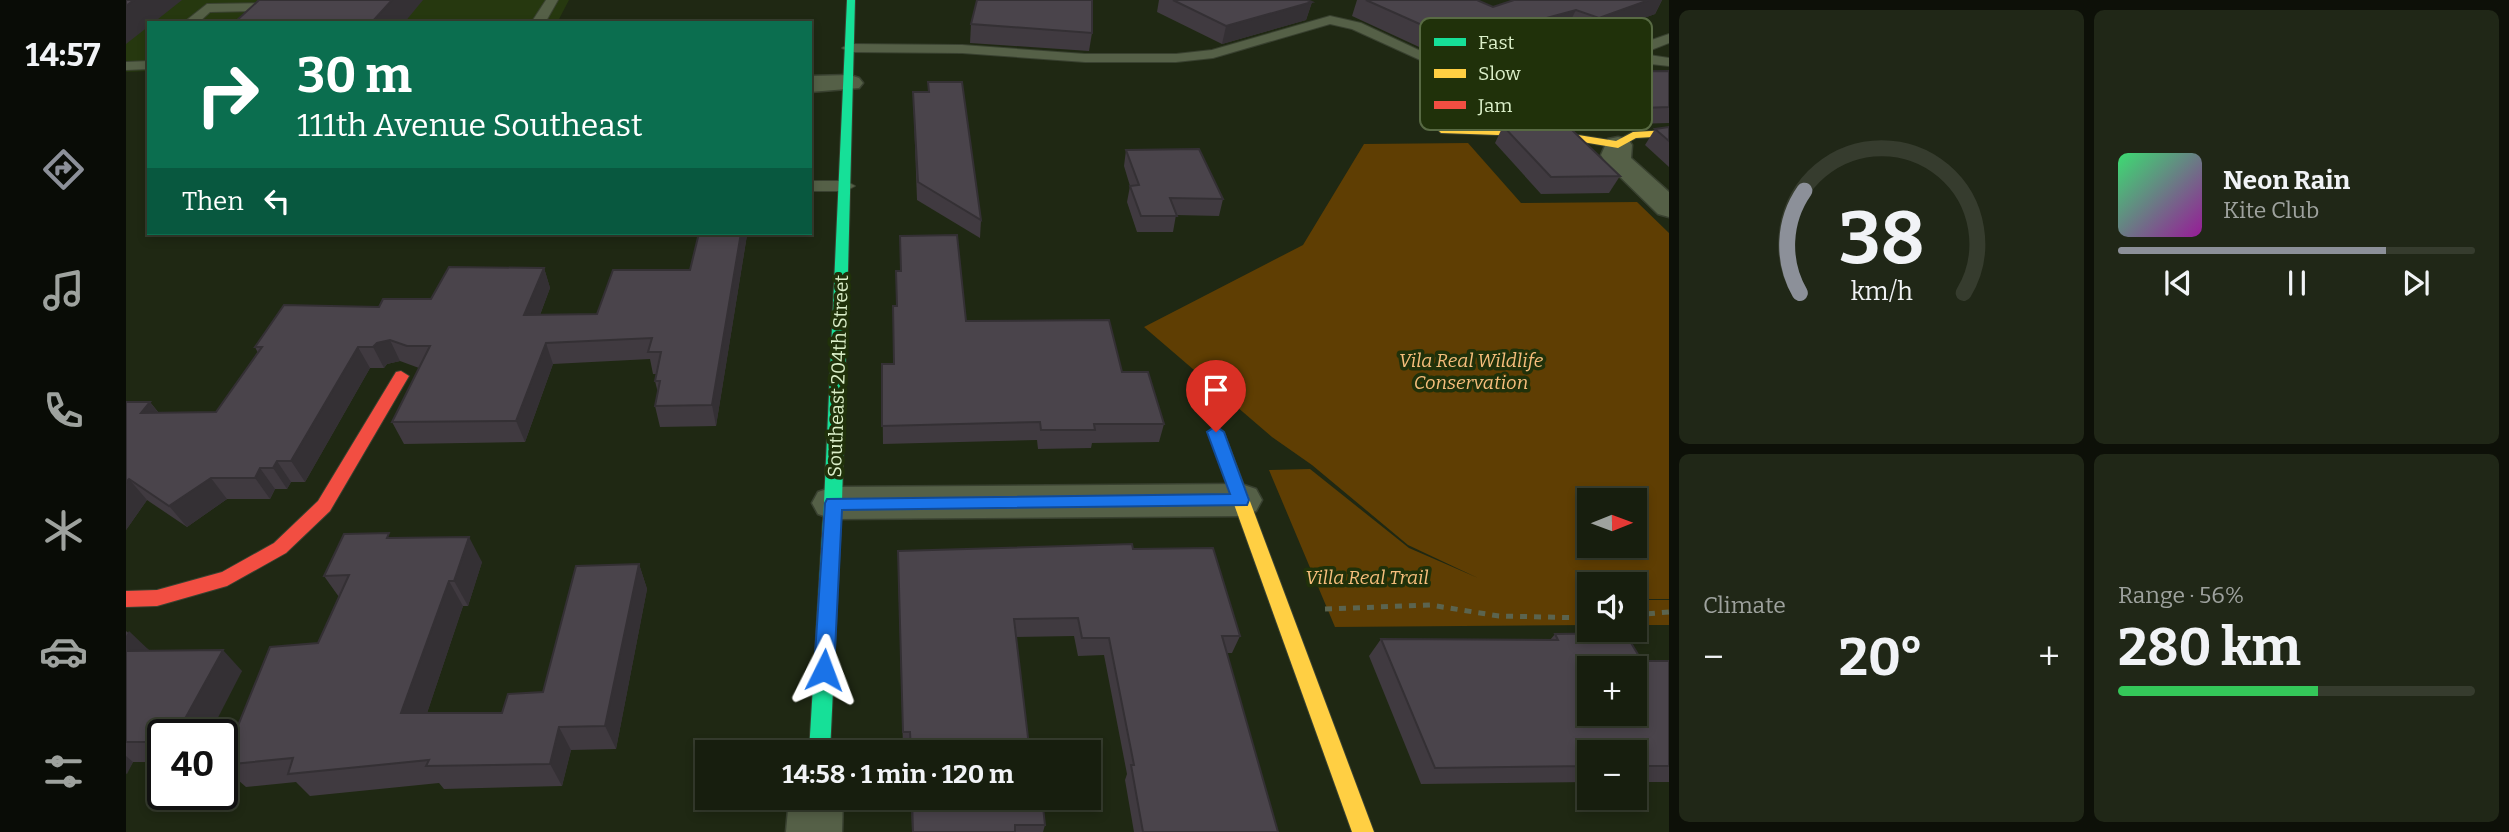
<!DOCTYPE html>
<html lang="en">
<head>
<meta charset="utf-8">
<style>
  body { margin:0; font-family:Bitter,serif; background:#202717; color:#f1f3f6; height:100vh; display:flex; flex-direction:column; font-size:26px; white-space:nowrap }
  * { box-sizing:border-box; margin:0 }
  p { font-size:23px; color:#9ea29e }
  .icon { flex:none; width:38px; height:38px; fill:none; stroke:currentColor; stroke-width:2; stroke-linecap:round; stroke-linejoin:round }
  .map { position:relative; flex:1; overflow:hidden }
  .sheet { display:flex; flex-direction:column; gap:10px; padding:10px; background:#0d1008; width:840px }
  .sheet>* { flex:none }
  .top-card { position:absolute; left:21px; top:21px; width:665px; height:214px; border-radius:0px; box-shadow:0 4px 10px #0003,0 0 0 2px #363c2e; background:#0b6e4f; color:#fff; overflow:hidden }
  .needle { width:46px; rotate:89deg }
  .fabs { position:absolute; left:1451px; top:488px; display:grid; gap:14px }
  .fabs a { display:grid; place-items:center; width:70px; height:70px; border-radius:0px; background:#171e0e; box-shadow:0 4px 10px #0003,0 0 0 2px #363c2e; font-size:35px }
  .speed { position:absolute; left:21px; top:719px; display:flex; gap:14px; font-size:35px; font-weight:700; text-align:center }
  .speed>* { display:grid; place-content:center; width:91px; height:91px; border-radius:50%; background:#171e0e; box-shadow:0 4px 10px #0003,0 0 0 2px #363c2e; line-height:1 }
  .speed .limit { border:4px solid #111; border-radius:10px; background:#fff; color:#111 }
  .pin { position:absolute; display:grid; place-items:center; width:60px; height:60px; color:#fff; margin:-72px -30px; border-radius:50% 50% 50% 0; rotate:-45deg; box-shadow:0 0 7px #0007 }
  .pin .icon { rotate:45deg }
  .me { position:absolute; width:77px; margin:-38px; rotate:3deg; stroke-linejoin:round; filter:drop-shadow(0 0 5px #0008) }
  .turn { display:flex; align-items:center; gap:24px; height:147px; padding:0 35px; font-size:32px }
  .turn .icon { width:91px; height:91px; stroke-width:2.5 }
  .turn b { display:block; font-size:49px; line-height:60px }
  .then { display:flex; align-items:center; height:66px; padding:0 35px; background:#0003; gap:14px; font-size:26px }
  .big { font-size:52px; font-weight:700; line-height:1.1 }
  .sheet .tile { flex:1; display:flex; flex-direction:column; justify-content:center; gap:10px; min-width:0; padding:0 24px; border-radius:10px; background:#202717 }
  .sheet .dial { align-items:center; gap:0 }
  .dial svg { height:182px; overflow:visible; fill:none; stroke:#363c2e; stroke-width:7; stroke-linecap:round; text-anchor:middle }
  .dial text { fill:#f1f3f6; stroke:none }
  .song { display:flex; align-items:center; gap:21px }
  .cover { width:84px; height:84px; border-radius:10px; background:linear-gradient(135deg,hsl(140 70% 55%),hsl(300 70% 35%)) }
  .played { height:7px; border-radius:4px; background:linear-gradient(90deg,#8c9099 75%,#363c2e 75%) }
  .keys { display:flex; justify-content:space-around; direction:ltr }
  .heat { display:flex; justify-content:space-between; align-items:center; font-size:38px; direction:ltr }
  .charge { height:10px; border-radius:5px; background:linear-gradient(90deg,#34c759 56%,#363c2e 0) }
  .sheet .tiles { flex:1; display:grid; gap:10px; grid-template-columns:repeat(2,1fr) }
  .trip { position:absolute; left:569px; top:740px; width:406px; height:70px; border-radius:0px; background:#171e0e; box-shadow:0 4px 10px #0003,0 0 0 2px #363c2e; font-weight:700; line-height:70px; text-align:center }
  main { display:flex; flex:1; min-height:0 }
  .tabs { display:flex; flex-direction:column; width:126px; justify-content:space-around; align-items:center; background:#090c06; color:#9ea29e }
  .tabs .icon { width:49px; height:49px }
  .tabs .selected { color:#8c9099 }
  .tabs b { font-size:32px; color:#f1f3f6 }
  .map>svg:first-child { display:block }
  .built { fill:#26380f }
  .green { fill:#5f3e03; fill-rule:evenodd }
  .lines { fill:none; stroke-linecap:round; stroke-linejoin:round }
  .lane-casing { stroke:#394130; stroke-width:2 }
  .street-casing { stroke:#394130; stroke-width:3 }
  .fast-casing { stroke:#394130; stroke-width:2 }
  .slow-casing { stroke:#394130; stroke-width:2 }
  .jam-casing { stroke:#394130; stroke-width:2 }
  .path { stroke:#5b644f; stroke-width:5; stroke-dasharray:7 7; stroke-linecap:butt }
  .lane { fill:#556047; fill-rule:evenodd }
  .street { fill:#556047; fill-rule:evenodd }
  .fast { fill:#16e098; fill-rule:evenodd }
  .slow { fill:#ffcf43; fill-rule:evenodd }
  .jam { fill:#f24e42; fill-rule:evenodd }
  .wall { fill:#403a40 }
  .shaded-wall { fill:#343034 }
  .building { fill:#4a444b; stroke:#343034; stroke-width:2; fill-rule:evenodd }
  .route { fill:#1a73e8; stroke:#114b97; stroke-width:2 }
  .labels { text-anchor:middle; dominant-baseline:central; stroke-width:7; stroke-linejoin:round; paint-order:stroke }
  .park-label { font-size:19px; font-style:italic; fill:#f6be7c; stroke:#20310a }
  .street-label { font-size:19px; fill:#dbefc9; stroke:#20310a }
  .key { fill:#20310a; stroke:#586a43; stroke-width:2 }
  .key-label { font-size:19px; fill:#dbefc9 }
</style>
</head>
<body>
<main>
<nav class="tabs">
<b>14:57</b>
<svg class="icon selected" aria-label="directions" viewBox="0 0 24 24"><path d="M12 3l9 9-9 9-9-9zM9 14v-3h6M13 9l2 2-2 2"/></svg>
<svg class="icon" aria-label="music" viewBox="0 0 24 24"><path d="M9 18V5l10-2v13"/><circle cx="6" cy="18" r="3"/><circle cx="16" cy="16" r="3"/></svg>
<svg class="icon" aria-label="phone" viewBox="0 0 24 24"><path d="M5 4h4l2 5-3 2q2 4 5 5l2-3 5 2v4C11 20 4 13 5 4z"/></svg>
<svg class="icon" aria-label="climate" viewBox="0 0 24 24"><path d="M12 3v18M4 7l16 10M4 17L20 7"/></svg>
<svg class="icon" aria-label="car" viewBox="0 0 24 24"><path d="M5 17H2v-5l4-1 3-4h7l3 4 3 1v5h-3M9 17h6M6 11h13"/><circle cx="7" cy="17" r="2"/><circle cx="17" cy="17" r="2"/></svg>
<svg class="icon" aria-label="filters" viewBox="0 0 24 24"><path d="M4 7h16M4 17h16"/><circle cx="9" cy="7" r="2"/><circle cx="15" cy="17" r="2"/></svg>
</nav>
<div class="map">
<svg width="1543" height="832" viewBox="0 0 1543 832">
  <rect width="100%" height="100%" fill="#1f2813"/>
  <polygon class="built" points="0,0 443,0 431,23 23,23 23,71 0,72"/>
  <g class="green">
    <path d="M1342,143L1395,203L1511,202L1543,233V599H1509L1508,584H1463V625L1209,627L1143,470L1184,469L1283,548L1352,578L1282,545L1186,465L1146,437L1018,327L1177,245L1238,144ZM1463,500H1508V546H1463Z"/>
    <rect x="1509" y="600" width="34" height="25"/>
  </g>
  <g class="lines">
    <defs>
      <g id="lane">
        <polygon points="420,0 432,0 419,23 405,23"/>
        <polygon points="146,3 153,7 137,23 122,23 134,11 84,12 72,23 57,23 81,4"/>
        <polygon points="1204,16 1235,23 1316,61 1425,61 1509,54 1514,44 1543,34 1543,43 1525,50 1523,55 1543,58 1543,66 1498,61 1425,69 1314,69 1226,29 1204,24 1087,58 1050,62 959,62 836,53 723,52 716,48 723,44 836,45 959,54 1050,54 1086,50"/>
        <polygon points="23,61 23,69 0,70 0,62"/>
        <polygon points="684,181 720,181 729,186 720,191 684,191"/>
      </g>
      <g id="street">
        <polygon points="724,75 733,78 737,83 733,88 684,92 684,76"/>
        <polygon points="1492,137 1502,139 1506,145 1505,158 1543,192 1543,217 1532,214 1480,163 1475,155 1482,139"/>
        <polygon points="1115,484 1130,489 1136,500 1130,511 1115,516 707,519 692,514 686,503 692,492 707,487"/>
        <polygon points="663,798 717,798 716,832 660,832"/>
      </g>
      <polygon id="fast" points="721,0 729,0 716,503 704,752 683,752 698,503"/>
      <g id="slow">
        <polygon points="1319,128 1427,131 1490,141 1507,132 1543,130 1543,136 1510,138 1492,148 1427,137 1315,133 1313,131"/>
        <polygon points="1090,426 1098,432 1248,832 1226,832 1082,432"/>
      </g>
      <polygon id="jam" points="275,371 283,376 204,511 160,553 101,586 31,606 0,607 0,591 31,590 96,572 148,543 192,501 270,372"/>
    </defs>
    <use href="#lane" class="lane-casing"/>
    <use href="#street" class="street-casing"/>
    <use href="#fast" class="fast-casing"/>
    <use href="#slow" class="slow-casing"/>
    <use href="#jam" class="jam-casing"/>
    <g class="path">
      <polyline points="1199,609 1304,605 1373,616 1463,618"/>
      <polyline points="1508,615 1543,612"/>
    </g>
    <use href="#lane" class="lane"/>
    <use href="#street" class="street"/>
    <use href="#fast" class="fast"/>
    <use href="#slow" class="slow"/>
    <use href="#jam" class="jam"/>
  </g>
  <g class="wall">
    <polygon points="1033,0 1181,0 1186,2 1180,20 1096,44 1031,12"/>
    <polygon points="1231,0 1351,0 1367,7 1388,0 1536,0 1529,14 1462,38 1440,30 1338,58 1317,58 1226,16"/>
    <polygon points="845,24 966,33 963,51 844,43"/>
    <polygon points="1543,71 1543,123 1507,124 1499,128 1454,88 1463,72"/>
    <polygon points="1327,73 1422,107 1413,123 1349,121 1320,89"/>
    <polygon points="802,82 855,220 854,238 791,200 787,92 802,92"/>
    <polygon points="1377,126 1494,176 1483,193 1415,194 1369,143"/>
    <polygon points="1543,127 1543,167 1519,145 1529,129"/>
    <polygon points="1000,150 1097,199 1093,216 1050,215 1047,232 1011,232 1001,202 1004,186 998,166"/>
    <polygon points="573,233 659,233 659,234 621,235 590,426 534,427 529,406 532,393 529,381 530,374 527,374 524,359 427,364 399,442 278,444 266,422 293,368 274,361 261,364 258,368 244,368 179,482 165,482 161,489 149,489 144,499 101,499 61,527 21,500 0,530 0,402 24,402 33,413 90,412 132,353 129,347 253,307 305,299 418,268 424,288 414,315 471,314 564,270"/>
    <polygon points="774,236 840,321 996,372 1038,424 1033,442 966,443 965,448 912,449 911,440 757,444 756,364 768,364 770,306 774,271"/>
    <polygon points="266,538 356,562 342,606 337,606 301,713 376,713 417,692 513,564 521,589 490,749 445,750 436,786 318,789 313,783 184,796 170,782 120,787 96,766 96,763 192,643 213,597 198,576"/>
    <polygon points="1007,549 1114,636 1106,653 1101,653 1152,832 1008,832 999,780 1001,774 978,655 952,656 948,636 890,637 903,746 910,752 784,752 784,748 777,748 772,569"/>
    <polygon points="0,631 24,651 116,671 37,735 37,762 7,762 0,774"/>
    <polygon points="1429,634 1516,661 1543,661 1543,782 1508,782 1508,752 1463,752 1463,782 1295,784 1243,656 1255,639 1424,640"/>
    <polygon points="785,798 916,798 919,825 917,832 786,832"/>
  </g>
  <g class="shaded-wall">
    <polygon points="8,0 56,0 27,23 23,23 23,26 0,44 0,6"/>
    <polygon points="266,0 297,0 278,23 246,23"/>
    <polygon points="1523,0 1536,0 1529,14 1462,38 1473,18"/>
    <polygon points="1186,2 1180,20 1096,44 1100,26"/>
    <polygon points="1450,10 1440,30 1338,58 1346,38"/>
    <polygon points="1517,108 1507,124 1499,128 1509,111"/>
    <polygon points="615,233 620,233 621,235 590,426 586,405"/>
    <polygon points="418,268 424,288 406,336 398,315"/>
    <polygon points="264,340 274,361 261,364 258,368 247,347 251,343"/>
    <polygon points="420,343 427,364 399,442 390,421"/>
    <polygon points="232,347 244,368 179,482 165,461"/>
    <polygon points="24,402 40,423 15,413"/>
    <polygon points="151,461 165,482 161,489 147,468"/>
    <polygon points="134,468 149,489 144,499 129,478"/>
    <polygon points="85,478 101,499 61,527 43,506"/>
    <polygon points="3,479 21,500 0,530 0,482"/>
    <polygon points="343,537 356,562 342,606 328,581"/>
    <polygon points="513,564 521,589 490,749 479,726"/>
    <polygon points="323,581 337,606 293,737 275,713"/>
    <polygon points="3,631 26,653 0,660 0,636"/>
    <polygon points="97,650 116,671 83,735 50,735"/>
    <polygon points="433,727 445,750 436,786 424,764"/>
    <polygon points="0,756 7,762 1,774 0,773"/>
  </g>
  <g class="building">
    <polygon points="0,0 8,0 0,6"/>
    <polygon points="133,0 266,0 246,22 108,23"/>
    <polygon points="851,0 966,0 966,33 845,24"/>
    <polygon points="1047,0 1181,0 1186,2 1100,26"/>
    <polygon points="1240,0 1351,0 1367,7 1388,0 1523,0 1473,18 1450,10 1346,38 1325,38"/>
    <polygon points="1543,71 1543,107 1517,108 1509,111 1463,72"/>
    <polygon points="802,82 836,82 855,220 792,182 787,92 803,92"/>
    <polygon points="1377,126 1446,130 1494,176 1425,177"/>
    <polygon points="1543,127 1543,141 1529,129"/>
    <polygon points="1073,149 1097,199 1044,198 1051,216 1015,216 1004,186 1013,185 1000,150"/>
    <polygon points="573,233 615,233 586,405 529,406 534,381 529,381 535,352 522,352 526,338 420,343 390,421 266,422 304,346 281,346 264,340 251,343 247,347 232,347 165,461 151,461 147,468 134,468 129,478 85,478 43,506 3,479 0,482 0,402 24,402 15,413 90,412 136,347 129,347 158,305 253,307 257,299 305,299 323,267 418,268 398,315 471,314 487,270 564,270"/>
    <polygon points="831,235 840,321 983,320 996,372 1022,372 1038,424 968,424 969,430 915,430 914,422 756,426 756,364 768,364 767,306 771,306 770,271 775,271 774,236"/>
    <polygon points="263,533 261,538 343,537 328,581 323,581 275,713 376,713 382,694 417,692 450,566 513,564 479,726 433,727 424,764 300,766 303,760 162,774 167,758 96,765 144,647 192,643 223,575 198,576 218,534"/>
    <polygon points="1006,544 1007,549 1087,548 1114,636 1096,636 1152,832 1017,832 1005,765 1008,765 983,638 956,638 952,618 888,619 903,746 909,746 910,752 785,752 784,732 777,732 772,551"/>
    <path d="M1499,633L1516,661H1543V766H1508V752H1463V766L1309,768L1255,639L1432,640L1429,634ZM1463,668H1508V714H1463Z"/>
    <polygon points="97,650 50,735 37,735 37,742 0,742 0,651"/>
    <polygon points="786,798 916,798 919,825 889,825 889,832 787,832"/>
  </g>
  <polygon class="route" points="1090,426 1098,432 1123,500 1121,505 716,510 708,670 705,676 698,679 691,676 688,670 699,503 701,499 1104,494 1081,432"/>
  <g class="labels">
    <g class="park-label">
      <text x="1345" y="360">Vila Real Wildlife<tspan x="1345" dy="22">Conservation</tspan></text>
      <text x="1241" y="577">Villa Real Trail</text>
    </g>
    <g class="street-label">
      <text transform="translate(712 376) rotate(-88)">Southeast 204th Street</text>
    </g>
  </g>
  <rect x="1294" y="18" width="232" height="112" rx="10" class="key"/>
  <rect x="1308" y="38" width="32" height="8" fill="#16e098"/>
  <rect x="1308" y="69" width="32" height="9" fill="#ffcf43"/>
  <rect x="1308" y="101" width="32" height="8" fill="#f24e42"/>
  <g class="key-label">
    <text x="1352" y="49">Fast</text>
    <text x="1352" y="80">Slow</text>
    <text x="1352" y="112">Jam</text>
  </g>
</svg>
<div class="fabs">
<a><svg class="needle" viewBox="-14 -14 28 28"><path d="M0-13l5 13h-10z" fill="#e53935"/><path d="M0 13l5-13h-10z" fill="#9ea29e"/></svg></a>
<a><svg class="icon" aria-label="sound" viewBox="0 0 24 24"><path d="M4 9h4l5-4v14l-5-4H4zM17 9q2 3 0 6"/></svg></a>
<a>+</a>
<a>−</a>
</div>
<div class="speed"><div class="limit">40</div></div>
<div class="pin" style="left:1090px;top:432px;background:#d93025"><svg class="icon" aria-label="arrive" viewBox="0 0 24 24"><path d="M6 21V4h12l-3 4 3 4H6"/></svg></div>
<svg class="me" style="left:698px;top:670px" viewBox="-20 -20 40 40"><path d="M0-17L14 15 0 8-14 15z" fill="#1a73e8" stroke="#fff" stroke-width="4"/></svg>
<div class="trip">14:58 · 1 min · 120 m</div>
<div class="top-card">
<div class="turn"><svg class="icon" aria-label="right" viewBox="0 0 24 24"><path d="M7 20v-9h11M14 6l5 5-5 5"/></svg><div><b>30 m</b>111th Avenue Southeast</div></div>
<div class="then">Then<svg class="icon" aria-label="left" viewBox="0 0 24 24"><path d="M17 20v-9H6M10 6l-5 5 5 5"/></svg></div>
</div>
</div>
<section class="sheet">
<div class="tiles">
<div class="tile dial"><svg viewBox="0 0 100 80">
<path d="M14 69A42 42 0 1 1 86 69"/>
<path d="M14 69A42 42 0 0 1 16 24" stroke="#8c9099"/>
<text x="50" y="56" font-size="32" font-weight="700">38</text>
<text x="50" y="72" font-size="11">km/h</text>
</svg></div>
<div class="tile">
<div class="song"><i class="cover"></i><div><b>Neon Rain</b><p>Kite Club</p></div></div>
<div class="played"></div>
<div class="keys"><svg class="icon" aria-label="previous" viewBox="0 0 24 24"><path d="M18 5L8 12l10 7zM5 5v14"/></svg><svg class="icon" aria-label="pause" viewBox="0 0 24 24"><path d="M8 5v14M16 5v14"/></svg><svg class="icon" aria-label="next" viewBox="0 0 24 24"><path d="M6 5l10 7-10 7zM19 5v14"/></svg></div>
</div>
<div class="tile"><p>Climate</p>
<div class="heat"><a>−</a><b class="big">20°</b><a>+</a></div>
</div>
<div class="tile"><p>Range · 56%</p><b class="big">280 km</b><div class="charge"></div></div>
</div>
</section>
</main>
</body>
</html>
